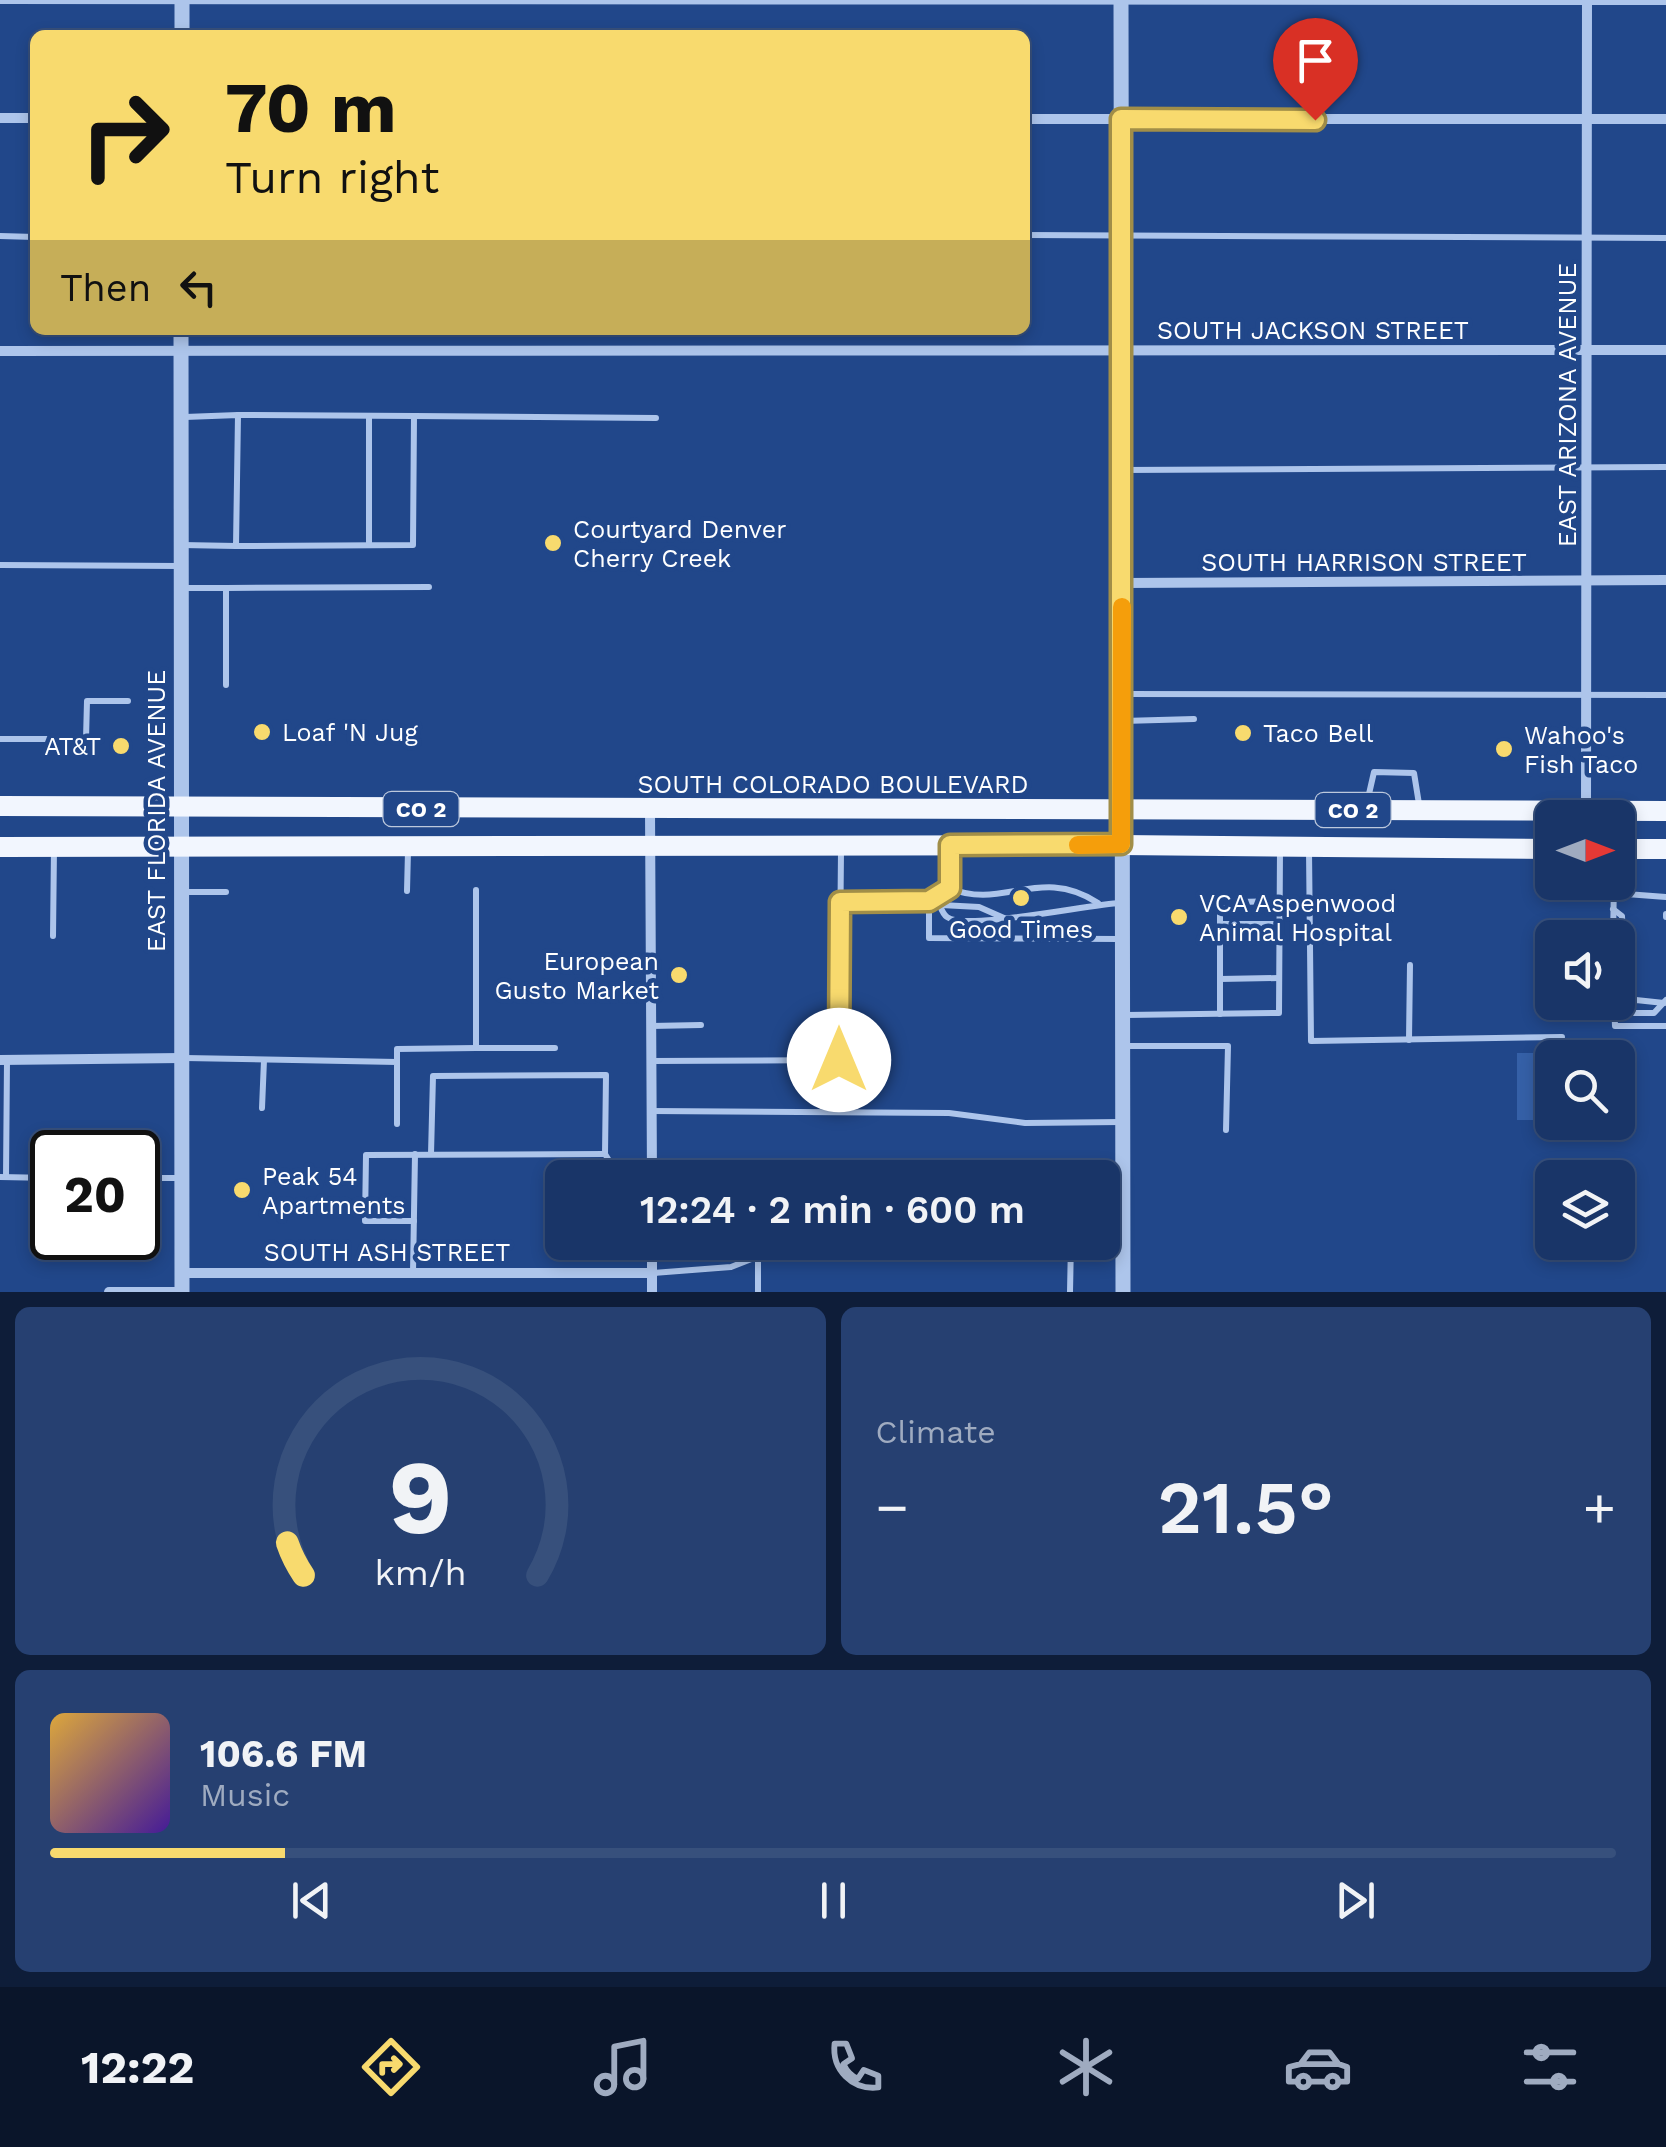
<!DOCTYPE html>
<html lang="en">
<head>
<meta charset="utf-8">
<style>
  body { margin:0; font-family:"Work Sans",sans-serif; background:#264071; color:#f1f3f6; height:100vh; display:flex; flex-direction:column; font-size:38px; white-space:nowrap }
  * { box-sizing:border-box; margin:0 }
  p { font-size:32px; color:#9fabc0 }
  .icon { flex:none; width:55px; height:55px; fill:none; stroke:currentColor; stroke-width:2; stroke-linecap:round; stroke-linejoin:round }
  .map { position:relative; height:1292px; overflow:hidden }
  .side { display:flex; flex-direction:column; gap:15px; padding:15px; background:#0e1d39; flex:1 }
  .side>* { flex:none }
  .top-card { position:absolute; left:30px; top:30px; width:1000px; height:305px; border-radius:15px; box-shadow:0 5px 15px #0003,0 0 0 2px #37507c; background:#f8da6e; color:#111; overflow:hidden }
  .needle { width:65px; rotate:90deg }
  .buttons { position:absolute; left:1535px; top:800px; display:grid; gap:20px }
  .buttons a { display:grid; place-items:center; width:100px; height:100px; border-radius:15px; background:#193568; box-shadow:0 5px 15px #0003,0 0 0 2px #37507c; font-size:50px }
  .speed { position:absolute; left:30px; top:1130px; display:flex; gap:20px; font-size:50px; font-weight:700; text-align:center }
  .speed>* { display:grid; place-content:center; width:130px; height:130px; border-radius:50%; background:#193568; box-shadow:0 5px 15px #0003,0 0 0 2px #37507c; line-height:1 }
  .speed .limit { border:5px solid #111; border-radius:15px; background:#fff; color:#111 }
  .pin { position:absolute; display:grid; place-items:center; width:85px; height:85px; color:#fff; margin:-102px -42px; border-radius:50% 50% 50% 0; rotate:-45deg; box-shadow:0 0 10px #0007 }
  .pin .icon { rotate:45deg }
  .me { position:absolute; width:110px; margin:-55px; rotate:0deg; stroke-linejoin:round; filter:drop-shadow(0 0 8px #0008) }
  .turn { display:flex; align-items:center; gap:35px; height:210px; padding:0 30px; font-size:45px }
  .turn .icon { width:130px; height:130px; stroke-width:2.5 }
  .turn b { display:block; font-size:70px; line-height:85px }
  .then { display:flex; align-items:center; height:95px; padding:0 30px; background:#0003; gap:20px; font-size:38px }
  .big { font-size:75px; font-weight:600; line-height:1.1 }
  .side .widget { flex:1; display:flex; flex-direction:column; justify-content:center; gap:15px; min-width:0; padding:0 35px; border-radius:15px; background:#264071 }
  .side .dial { align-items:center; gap:0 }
  .dial svg { height:260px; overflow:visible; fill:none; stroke:#37507c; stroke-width:7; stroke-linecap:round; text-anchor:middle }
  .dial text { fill:#f1f3f6; stroke:none }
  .song { display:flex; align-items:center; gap:30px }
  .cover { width:120px; height:120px; border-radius:15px; background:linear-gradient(135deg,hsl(40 70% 55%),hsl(260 70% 35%)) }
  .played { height:10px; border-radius:5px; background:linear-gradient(90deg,#f8da6e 15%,#37507c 15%) }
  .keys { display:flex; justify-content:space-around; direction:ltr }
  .heat { display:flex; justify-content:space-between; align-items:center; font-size:55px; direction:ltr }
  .side .tiles { flex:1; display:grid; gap:15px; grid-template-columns:1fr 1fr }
  .widget:last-child { grid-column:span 2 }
  .trip { position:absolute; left:545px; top:1160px; width:575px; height:100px; border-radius:15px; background:#193568; box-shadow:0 5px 15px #0003,0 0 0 2px #37507c; font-weight:600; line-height:100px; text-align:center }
  .tab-bar { display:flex; height:160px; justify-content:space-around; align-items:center; background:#0a152a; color:#9fabc0 }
  .tab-bar .icon { width:70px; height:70px }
  .tab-bar .selected { color:#f8da6e }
  .tab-bar b { font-size:45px; color:#f1f3f6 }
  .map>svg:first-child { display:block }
  .green { fill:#3560a7 }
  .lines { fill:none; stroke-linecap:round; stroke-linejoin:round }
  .service { stroke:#adc5eb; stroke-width:6 }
  .minor { stroke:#adc5eb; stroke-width:10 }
  .tertiary { stroke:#adc5eb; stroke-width:15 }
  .primary { stroke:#f2f6fe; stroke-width:20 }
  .route-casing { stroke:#a18e48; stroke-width:25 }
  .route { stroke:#f8da6e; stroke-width:18 }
  .slow { stroke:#f59e0b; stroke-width:18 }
  .poi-dot { fill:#f8da6e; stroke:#21478a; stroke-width:4 }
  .labels { text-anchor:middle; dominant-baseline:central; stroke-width:9; stroke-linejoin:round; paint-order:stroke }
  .shield { fill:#21478a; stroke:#bcc8dc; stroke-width:2.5 }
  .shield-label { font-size:22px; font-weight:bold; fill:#fff }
  .street-label { font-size:25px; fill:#fff; stroke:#21478a }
  .poi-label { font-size:25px; fill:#fff; stroke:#21478a; text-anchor:start }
</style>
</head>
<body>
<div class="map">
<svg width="1666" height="1292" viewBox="0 0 1666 1292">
  <rect width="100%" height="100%" fill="#21478a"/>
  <polygon class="green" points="1517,1053 1558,1053 1558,1057 1552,1058 1552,1120 1517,1120"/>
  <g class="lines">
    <g class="service">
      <polyline points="0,1 1666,2"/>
      <polyline points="1025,235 1666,238"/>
      <polyline points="0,236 35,237"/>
      <polyline points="369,416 369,545"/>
      <polyline points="414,416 656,418"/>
      <polyline points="1122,470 1666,467"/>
      <polyline points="182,545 236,546 238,415 185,417"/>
      <polyline points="236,546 413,545 414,416 238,415"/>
      <polyline points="0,565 180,566"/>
      <polyline points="182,588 226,588 226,685"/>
      <polyline points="226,588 429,587"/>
      <polyline points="1123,694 1666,695"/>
      <polyline points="1123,721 1194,719"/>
      <polyline points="0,739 86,739 87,701 128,701"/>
      <polyline points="1366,807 1374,772 1414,773 1419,804"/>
      <polyline points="949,849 949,888"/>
      <polyline points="1309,850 1311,1041 1562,1037"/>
      <path d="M949,888C1003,911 1040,865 1098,903"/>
      <polyline points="476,890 476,1048 555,1048"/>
      <polyline points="407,891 408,851"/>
      <polyline points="182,892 226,892"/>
      <polyline points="1613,893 1666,897"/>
      <path d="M936,897C940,903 941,913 947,917C965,931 1091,904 1120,903"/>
      <polyline points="929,901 929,938 1120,939"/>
      <polyline points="840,902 929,901 949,888"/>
      <polyline points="941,905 979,907 1004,918"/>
      <polyline points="1613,909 1622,916 1626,1003 1634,1013 1654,1013 1666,1000"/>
      <polyline points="1666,914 1666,917"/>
      <polyline points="1220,924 1280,924"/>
      <polyline points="53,936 54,848"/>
      <polyline points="1613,938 1614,882"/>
      <polyline points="1220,979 1279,978"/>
      <polyline points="1614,1002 1615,1026 1666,1026"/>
      <polyline points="1626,1003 1636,1000 1664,1003"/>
      <polyline points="1220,1014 1220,911 1237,902 1280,901"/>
      <polyline points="1126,1015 1279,1013 1280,849"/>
      <polyline points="651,1026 701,1025"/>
      <polyline points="1409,1040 1410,965"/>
      <polyline points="1124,1046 1228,1046 1226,1130"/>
      <polyline points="185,1058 397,1062 397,1124"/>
      <polyline points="651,1061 839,1060 841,851"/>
      <polyline points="397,1062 397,1049 476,1048"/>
      <polyline points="262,1108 264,1060"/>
      <polyline points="651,1111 949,1113 1025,1123 1121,1122"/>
      <polyline points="431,1154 433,1076 606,1075 605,1154 613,1167 651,1170"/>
      <polyline points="0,1177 52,1178"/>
      <polyline points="6,1177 7,1061"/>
      <polyline points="138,1178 181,1178"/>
      <polyline points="414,1221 365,1221 366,1155 605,1154"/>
      <polyline points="144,1225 144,1178"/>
      <polyline points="413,1272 415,1154"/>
      <polyline points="653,1273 731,1267 794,1242"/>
      <polyline points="758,1292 758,1257"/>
      <polyline points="1070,1292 1071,1242"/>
    </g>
    <g class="minor">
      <polyline points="0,118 35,118"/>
      <polyline points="1025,119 1666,119"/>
      <polyline points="0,351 1666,350"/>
      <polyline points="1122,583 1666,580"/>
      <polyline points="650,810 652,1178"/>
      <polyline points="1586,810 1587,0"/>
      <polyline points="0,1060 182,1058"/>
      <polyline points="652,1242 652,1292"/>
      <polyline points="182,1273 653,1273"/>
      <polyline points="109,1292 182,1292"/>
    </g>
    <g class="tertiary">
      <polyline points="182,0 182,35"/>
      <polyline points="1121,0 1123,1292"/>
      <polyline points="181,330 182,1292"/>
    </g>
    <g class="primary">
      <polyline points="0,806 1666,811"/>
      <polyline points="0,847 1121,845 1552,849"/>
      <polyline points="1618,849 1666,849"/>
    </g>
  </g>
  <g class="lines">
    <defs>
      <polyline id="route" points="839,1060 840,902 929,901 950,888 950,845 1121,844 1121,119 1315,120"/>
    </defs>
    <use href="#route" class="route-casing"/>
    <use href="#route" class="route"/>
    <polyline class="slow" points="1078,845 1121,844 1122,607"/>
  </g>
  <g class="poi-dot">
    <circle cx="553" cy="543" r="10"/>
    <circle cx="262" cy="732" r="10"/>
    <circle cx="1243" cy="733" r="10"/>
    <circle cx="121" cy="746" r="10"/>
    <circle cx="1504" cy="749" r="10"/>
    <circle cx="1021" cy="898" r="10"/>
    <circle cx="1179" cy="917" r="10"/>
    <circle cx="679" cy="975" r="10"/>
    <circle cx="242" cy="1190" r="10"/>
  </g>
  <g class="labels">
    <g class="shield">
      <rect x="383.5" y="792" width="75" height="34" rx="8"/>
      <rect x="1315.5" y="793" width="75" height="34" rx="8"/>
    </g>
    <g class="shield-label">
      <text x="421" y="809">CO 2</text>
      <text x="1353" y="810">CO 2</text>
    </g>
    <g class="street-label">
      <text x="1313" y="330">SOUTH JACKSON STREET</text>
      <text transform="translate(1567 405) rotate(-90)">EAST ARIZONA AVENUE</text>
      <text x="1364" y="562">SOUTH HARRISON STREET</text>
      <text x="833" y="784">SOUTH COLORADO BOULEVARD</text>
      <text transform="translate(156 811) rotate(-90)">EAST FLORIDA AVENUE</text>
      <text x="387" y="1252">SOUTH ASH STREET</text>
    </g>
    <g class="poi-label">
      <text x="573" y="529">Courtyard Denver<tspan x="573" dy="29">Cherry Creek</tspan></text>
      <text x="282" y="732">Loaf 'N Jug</text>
      <text x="1263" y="733">Taco Bell</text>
      <text x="1524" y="735">Wahoo's<tspan x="1524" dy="29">Fish Taco</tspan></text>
      <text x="101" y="746" text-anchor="end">AT&amp;T</text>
      <text x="1199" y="903">VCA Aspenwood<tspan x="1199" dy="29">Animal Hospital</tspan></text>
      <text x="1021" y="929" text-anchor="middle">Good Times</text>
      <text x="659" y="961" text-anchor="end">European<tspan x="659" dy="29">Gusto Market</tspan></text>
      <text x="262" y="1176">Peak 54<tspan x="262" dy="29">Apartments</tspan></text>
    </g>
  </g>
</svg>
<div class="buttons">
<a><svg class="needle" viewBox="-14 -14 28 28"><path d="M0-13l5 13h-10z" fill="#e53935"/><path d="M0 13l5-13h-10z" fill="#9fabc0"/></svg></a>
<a><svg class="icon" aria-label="sound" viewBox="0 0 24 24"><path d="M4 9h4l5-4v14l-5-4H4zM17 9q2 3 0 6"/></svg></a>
<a><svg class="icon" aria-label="search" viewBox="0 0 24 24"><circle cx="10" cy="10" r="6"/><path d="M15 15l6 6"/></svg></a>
<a><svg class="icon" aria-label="layers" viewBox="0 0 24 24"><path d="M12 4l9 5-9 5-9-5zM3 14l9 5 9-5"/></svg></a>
</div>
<div class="speed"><div class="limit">20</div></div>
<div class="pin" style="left:1315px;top:120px;background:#d93025"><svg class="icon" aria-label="arrive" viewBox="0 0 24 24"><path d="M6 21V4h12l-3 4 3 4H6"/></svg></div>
<svg class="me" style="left:839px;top:1060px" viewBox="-20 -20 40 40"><circle r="19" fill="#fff"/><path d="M0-13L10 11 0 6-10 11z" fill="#f8da6e"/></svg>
<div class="trip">12:24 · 2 min · 600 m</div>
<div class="top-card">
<div class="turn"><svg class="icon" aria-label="right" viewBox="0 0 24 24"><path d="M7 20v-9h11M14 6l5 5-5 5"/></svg><div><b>70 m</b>Turn right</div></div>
<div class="then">Then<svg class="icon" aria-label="left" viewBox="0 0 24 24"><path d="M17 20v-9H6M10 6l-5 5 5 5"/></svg></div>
</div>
</div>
<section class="side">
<div class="tiles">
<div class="widget dial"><svg viewBox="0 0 100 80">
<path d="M14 69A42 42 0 1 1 86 69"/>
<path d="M14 69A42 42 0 0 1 9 59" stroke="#f8da6e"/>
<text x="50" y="56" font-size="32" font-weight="700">9</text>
<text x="50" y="72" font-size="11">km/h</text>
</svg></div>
<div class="widget"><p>Climate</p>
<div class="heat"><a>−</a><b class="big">21.5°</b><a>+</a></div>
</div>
<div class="widget">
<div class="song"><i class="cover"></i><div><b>106.6 FM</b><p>Music</p></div></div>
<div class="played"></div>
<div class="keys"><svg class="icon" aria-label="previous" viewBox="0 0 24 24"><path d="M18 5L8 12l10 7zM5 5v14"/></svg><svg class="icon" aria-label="pause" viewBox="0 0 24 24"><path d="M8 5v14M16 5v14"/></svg><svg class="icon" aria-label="next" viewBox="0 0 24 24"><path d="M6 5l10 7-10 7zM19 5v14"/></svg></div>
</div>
</div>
</section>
<nav class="tab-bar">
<b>12:22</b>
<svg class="icon selected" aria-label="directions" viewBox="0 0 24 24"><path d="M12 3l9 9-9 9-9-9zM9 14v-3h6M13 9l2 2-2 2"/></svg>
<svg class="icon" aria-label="music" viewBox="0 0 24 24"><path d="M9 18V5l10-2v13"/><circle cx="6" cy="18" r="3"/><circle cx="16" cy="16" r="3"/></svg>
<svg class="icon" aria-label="phone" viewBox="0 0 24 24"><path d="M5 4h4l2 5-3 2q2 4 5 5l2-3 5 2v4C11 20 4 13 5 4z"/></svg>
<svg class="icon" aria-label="climate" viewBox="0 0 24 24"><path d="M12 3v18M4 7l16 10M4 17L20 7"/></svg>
<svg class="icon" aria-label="car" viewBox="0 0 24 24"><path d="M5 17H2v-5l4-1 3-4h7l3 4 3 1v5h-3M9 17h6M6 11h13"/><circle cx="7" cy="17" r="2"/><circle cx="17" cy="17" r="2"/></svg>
<svg class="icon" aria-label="filters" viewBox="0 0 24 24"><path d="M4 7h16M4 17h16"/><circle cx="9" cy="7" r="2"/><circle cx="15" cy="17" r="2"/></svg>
</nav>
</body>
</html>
